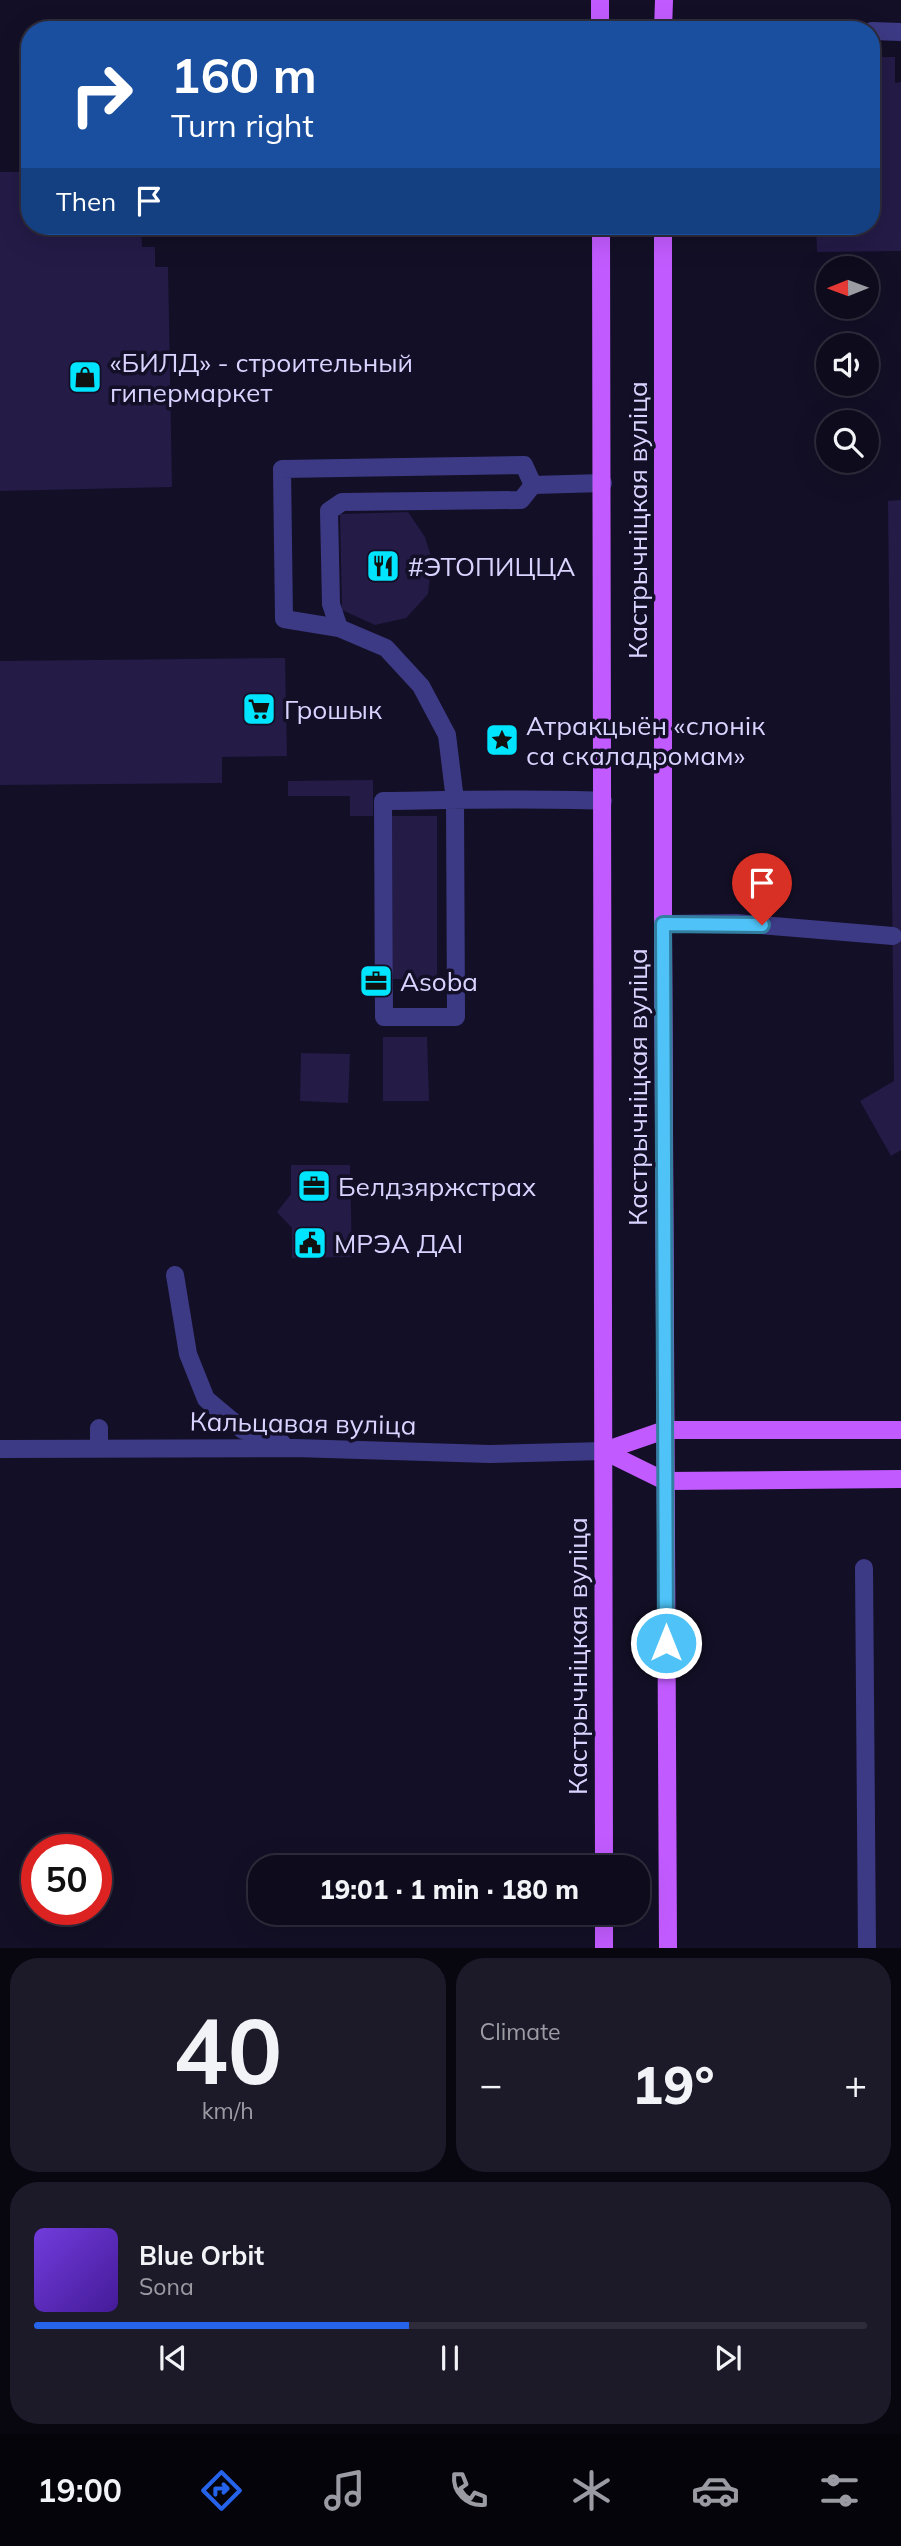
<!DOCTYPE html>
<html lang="en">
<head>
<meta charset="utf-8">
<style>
  body { margin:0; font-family:Mulish,sans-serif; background:#1c1929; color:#f1f3f6; height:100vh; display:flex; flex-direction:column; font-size:26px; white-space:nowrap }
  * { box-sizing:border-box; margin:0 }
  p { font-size:23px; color:#9b9ba3 }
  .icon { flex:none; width:38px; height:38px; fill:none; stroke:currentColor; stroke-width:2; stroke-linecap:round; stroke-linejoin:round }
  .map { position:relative; height:1948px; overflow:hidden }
  .drawer { display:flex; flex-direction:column; gap:10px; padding:10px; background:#08060f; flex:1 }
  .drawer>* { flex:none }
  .hud { position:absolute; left:21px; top:21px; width:859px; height:214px; border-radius:28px; box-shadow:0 7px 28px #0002,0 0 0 2px #2e2b3b; background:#1a4fa0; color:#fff; overflow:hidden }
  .needle { width:46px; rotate:269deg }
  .controls { position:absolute; left:816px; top:256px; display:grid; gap:14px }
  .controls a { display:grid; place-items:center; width:63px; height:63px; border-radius:50%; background:#0e0b1c; box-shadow:0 7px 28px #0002,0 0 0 2px #2e2b3b; font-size:35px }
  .speed { position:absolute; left:21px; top:1834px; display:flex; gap:14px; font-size:35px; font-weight:700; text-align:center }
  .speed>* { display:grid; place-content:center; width:91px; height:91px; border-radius:50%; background:#0e0b1c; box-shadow:0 7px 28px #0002,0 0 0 2px #2e2b3b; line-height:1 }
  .speed .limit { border:10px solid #d22; background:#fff; color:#111 }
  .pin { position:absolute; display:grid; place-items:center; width:60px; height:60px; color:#fff; margin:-72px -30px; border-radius:50% 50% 50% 0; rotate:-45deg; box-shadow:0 0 7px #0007 }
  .pin .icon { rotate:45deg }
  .me { position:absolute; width:77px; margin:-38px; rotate:0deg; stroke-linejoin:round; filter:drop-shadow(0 0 5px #0008) }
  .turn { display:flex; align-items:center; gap:24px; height:147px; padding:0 35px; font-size:32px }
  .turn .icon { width:91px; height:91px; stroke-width:2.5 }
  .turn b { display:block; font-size:49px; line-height:60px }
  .then { display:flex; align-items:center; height:66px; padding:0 35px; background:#0003; gap:14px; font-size:26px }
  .big { font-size:52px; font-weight:800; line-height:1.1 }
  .drawer .widget { flex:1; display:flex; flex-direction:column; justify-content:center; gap:10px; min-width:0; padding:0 24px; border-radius:28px; background:#1c1929 }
  .drawer .dial { align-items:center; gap:0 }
  .dial b { font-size:91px; line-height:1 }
  .song { display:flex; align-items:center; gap:21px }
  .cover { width:84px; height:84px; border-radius:10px; background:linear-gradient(135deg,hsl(260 70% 55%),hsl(260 70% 35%)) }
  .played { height:7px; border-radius:4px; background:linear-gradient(90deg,#2563eb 45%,#2e2b3b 45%) }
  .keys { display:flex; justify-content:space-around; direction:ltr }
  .heat { display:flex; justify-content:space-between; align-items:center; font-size:38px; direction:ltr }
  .drawer .tiles { flex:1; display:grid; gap:10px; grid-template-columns:1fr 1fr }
  .widget:last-child { grid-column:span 2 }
  .trip { position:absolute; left:248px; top:1855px; width:402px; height:70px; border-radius:28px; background:#0e0b1c; box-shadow:0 7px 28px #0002,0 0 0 2px #2e2b3b; font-weight:800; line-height:70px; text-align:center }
  .tab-bar { display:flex; height:112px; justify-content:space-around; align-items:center; background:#06040b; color:#9b9ba3 }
  .tab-bar .icon { width:49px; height:49px }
  .tab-bar .current { color:#2563eb }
  .tab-bar b { font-size:32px; color:#f1f3f6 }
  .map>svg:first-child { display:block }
  .building { fill:#241b47 }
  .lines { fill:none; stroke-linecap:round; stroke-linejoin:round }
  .minor { stroke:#3d3a85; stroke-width:18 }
  .major { stroke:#c25bff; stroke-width:18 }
  .route-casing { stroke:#337fa1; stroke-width:18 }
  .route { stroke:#4fc3f7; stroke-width:12 }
  .labels { text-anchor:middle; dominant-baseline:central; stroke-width:7; stroke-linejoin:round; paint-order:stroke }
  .poi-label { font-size:26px; fill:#d9d4ff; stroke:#130f26; text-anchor:start }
  .street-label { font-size:26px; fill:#d9d4ff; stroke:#130f26 }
</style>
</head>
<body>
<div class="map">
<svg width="901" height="1948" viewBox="0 0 901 1948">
  <rect width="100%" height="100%" fill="#130f26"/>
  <g class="building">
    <polygon points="872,57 895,57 895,83 901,82 901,251 817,252 816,226 872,226"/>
    <polygon points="0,172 30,172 30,226 141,226 142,247 155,247 155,267 168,267 172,487 0,491"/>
    <polygon points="901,500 901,1150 891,1156 860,1101 894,1081 888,501"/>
    <polygon points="408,512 425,537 432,560 428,594 406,618 375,625 342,610 340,514"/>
    <polygon points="285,658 287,756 222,757 222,783 0,785 0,661"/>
    <polygon points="373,780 373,816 350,816 350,796 288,796 288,781"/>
    <polygon points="392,816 437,816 437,980 393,979"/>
    <polygon points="383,1037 427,1037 429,1101 383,1101"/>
    <polygon points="301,1053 350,1054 348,1103 300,1101"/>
    <polygon points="291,1165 350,1165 352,1257 292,1258 292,1228 277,1212 291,1194"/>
  </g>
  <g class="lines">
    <g class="minor">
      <polyline points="670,30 807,30"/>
      <polyline points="872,31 901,32"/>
      <polyline points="339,628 331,604 329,511 342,502 521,500 533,485"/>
      <path d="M603,801C530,798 457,800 383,801L384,1017H456L455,800L447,735L421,686L386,648L339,628L284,619L282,469L524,465L533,485L603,483"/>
      <polyline points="663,924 736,923 893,936"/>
      <polyline points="175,1275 188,1354 206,1399 243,1430 282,1443"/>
      <polyline points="99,1428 99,1447"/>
      <polyline points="0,1449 295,1448 490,1454 604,1451"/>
      <polyline points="864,1568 867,1948"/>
    </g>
    <g class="major">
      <polyline points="600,0 600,30"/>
      <polyline points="663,30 664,0"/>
      <polyline points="601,226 604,1867"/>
      <polyline points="663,226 663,924 668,1948"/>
      <polyline points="604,1451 665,1481 901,1479"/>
      <polyline points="604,1451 665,1430 901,1430"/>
      <polyline points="604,1913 604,1948"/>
    </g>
  </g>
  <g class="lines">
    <defs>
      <polyline id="route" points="666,1643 663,924 762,925"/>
    </defs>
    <use href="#route" class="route-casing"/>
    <use href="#route" class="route"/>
  </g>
  <defs>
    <symbol id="shop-square" viewBox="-11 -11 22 22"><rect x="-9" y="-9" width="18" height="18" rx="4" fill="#00e5ff" stroke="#130f26"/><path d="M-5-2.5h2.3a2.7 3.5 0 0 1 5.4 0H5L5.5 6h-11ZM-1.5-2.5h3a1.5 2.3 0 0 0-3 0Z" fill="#111"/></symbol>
    <symbol id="restaurant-square" viewBox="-11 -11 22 22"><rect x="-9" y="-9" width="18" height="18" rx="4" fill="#00e5ff" stroke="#130f26"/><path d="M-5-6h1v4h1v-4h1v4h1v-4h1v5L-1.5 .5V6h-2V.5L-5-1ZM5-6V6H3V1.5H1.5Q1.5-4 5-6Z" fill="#111"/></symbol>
    <symbol id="supermarket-square" viewBox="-11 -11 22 22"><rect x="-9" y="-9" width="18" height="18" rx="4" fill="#00e5ff" stroke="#130f26"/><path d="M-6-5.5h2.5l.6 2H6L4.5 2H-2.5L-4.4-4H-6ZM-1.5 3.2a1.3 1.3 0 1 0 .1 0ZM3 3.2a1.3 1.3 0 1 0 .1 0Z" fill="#111"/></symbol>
    <symbol id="sight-square" viewBox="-11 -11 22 22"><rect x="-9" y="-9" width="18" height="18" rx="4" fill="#00e5ff" stroke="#130f26"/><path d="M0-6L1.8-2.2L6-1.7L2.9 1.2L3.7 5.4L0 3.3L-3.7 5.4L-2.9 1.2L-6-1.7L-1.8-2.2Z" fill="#111"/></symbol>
    <symbol id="office-square" viewBox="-11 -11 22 22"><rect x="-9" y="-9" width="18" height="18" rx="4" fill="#00e5ff" stroke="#130f26"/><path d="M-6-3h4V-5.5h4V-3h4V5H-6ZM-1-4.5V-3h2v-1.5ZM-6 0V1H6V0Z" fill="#111"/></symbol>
    <symbol id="civic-square" viewBox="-11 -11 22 22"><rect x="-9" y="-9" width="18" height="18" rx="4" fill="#00e5ff" stroke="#130f26"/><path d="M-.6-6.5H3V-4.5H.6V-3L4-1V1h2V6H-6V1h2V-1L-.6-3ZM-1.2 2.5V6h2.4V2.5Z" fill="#111"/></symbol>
  </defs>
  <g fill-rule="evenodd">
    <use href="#shop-square" x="66" y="358" width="38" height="38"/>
    <use href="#restaurant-square" x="364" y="547" width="38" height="38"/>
    <use href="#supermarket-square" x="240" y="690" width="38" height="38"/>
    <use href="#sight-square" x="483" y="721" width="38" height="38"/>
    <use href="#office-square" x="357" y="962" width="38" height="38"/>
    <use href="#office-square" x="295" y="1167" width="38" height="38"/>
    <use href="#civic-square" x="291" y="1224" width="38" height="38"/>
  </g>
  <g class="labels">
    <g class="poi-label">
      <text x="110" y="362">«БИЛД» - строительный<tspan x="110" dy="30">гипермаркет</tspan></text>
      <text x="408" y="566">#ЭТОПИЦЦА</text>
      <text x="284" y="709">Грошык</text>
      <text x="526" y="725">Атракцыён «слонік<tspan x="526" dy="30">са скаладромам»</tspan></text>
      <text x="400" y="981">Asoba</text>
      <text x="338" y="1186">Белдзяржстрах</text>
      <text x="334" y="1243">МРЭА ДАІ</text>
    </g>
    <g class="street-label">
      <text transform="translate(637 520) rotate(-90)">Кастрычніцкая вуліца</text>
      <text transform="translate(637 1087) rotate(-90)">Кастрычніцкая вуліца</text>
      <text transform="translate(303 1423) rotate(1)">Кальцавая вуліца</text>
      <text transform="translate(577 1656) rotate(-90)">Кастрычніцкая вуліца</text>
    </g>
  </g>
</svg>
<div class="controls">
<a><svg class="needle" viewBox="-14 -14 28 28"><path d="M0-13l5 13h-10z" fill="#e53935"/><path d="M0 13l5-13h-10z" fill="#9b9ba3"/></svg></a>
<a><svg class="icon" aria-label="sound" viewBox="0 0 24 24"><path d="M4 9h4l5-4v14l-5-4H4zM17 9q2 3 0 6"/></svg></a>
<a><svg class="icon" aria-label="search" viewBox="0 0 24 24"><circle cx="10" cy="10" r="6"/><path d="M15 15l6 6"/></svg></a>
</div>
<div class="speed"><div class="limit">50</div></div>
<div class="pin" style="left:762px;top:925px;background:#d93025"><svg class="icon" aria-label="arrive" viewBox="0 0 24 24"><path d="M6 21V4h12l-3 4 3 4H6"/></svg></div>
<svg class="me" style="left:666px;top:1643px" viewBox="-20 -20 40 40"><circle r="17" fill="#4fc3f7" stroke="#fff" stroke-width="3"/><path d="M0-11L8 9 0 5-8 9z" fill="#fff"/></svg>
<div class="trip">19:01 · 1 min · 180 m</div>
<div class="hud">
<div class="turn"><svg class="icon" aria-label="right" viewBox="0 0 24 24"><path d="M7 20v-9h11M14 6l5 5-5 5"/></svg><div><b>160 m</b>Turn right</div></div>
<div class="then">Then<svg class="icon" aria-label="arrive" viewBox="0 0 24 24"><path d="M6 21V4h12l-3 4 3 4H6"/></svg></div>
</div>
</div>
<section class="drawer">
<div class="tiles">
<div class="widget dial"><b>40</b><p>km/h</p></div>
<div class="widget"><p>Climate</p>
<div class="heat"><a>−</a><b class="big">19°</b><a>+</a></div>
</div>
<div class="widget">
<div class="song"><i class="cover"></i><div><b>Blue Orbit</b><p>Sona</p></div></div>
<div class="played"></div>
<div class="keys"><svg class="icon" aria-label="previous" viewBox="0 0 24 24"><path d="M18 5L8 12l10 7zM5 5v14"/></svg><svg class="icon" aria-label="pause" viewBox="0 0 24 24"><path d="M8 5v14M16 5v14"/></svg><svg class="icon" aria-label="next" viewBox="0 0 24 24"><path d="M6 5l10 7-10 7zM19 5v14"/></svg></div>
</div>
</div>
</section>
<nav class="tab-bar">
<b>19:00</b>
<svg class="icon current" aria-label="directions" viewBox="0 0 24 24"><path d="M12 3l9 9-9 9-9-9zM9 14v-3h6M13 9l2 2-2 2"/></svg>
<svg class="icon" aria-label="music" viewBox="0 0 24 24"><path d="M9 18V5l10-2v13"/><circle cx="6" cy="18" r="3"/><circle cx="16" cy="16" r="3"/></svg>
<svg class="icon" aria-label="phone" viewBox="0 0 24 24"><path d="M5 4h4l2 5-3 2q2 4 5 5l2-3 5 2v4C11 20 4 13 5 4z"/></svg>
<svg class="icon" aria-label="climate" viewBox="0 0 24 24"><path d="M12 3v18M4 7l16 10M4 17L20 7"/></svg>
<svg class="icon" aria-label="car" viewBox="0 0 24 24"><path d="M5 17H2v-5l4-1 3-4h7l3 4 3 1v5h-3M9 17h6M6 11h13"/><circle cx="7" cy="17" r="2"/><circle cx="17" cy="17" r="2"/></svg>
<svg class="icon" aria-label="filters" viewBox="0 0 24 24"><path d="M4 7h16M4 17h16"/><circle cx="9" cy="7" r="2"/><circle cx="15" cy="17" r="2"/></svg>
</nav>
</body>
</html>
